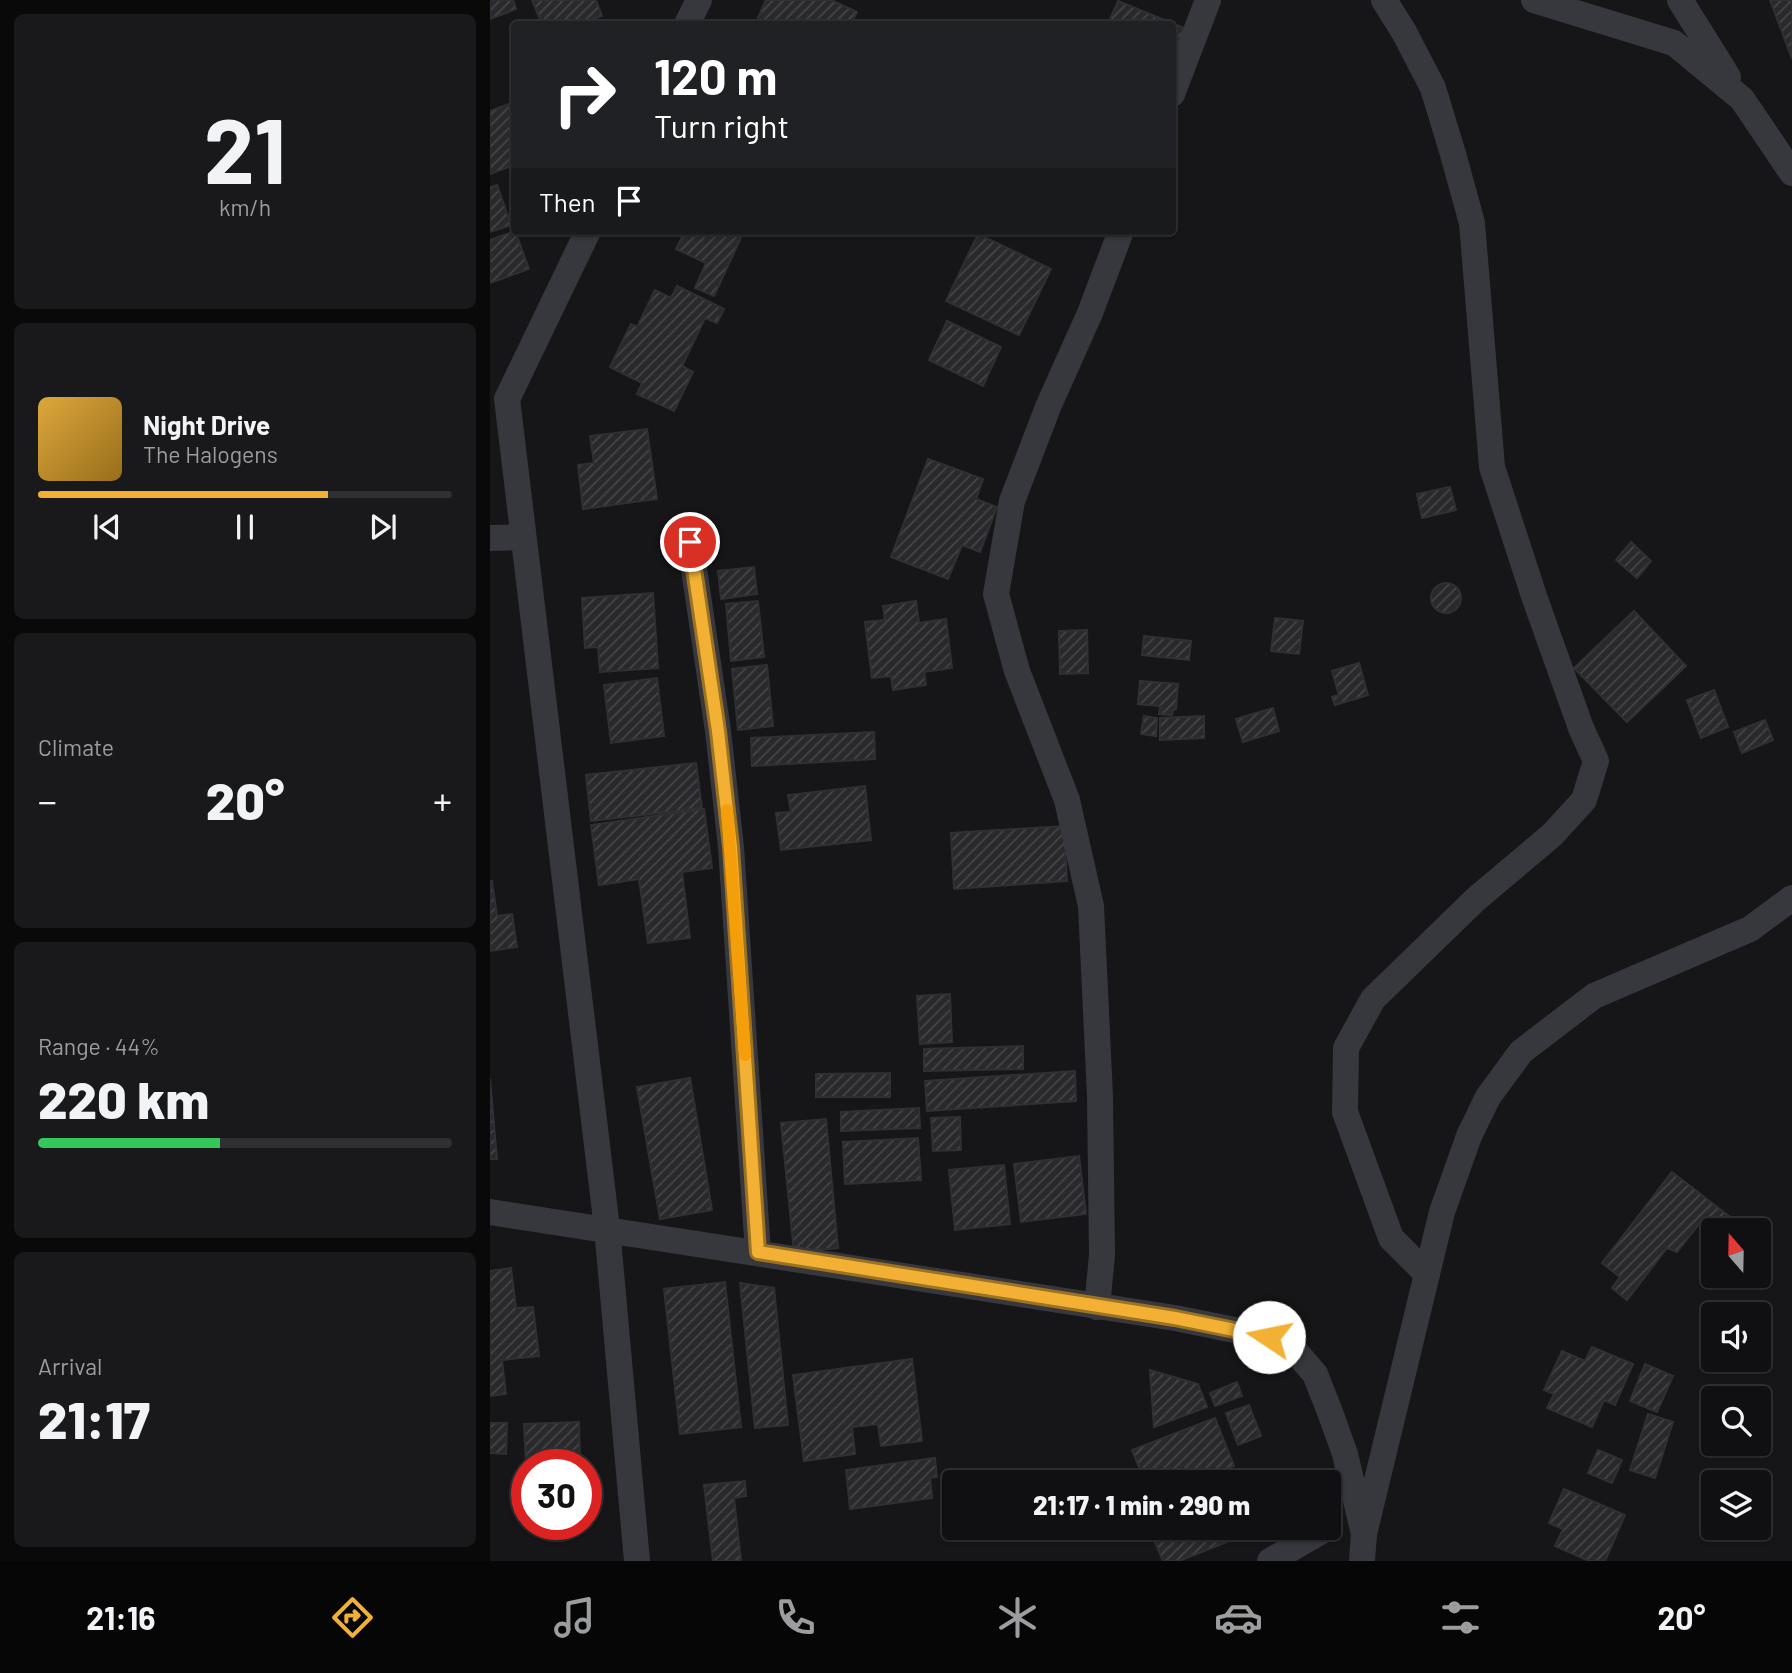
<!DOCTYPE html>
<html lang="en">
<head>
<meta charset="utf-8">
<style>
  body { margin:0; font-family:Barlow,sans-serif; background:#19191b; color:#f1f3f6; height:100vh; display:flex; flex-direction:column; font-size:26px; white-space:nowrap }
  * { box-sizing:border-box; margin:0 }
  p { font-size:23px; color:#9c9d9f }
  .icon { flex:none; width:38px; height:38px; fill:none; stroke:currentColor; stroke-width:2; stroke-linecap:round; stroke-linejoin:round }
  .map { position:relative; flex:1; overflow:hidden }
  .details { display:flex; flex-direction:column; gap:14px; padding:14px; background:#09090a; width:490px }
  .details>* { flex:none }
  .hud { position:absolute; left:21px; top:21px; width:665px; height:214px; border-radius:7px; box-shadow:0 2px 5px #0004,0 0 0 2px #303032; background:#202124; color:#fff; overflow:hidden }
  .needle { width:46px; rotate:340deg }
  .buttons { position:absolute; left:1211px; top:1218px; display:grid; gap:14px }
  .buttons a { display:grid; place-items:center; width:70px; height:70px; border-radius:7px; background:#101012; box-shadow:0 2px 5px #0004,0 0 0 2px #303032; font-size:35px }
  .speed { position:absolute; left:21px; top:1449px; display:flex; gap:14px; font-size:35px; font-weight:700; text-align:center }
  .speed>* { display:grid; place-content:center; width:91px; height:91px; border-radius:50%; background:#101012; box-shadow:0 2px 5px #0004,0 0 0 2px #303032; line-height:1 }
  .speed .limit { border:10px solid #d22; background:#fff; color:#111 }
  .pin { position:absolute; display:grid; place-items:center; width:60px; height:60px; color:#fff; margin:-30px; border:4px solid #fff; border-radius:50%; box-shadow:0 2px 7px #0007 }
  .me { position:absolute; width:77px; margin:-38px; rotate:281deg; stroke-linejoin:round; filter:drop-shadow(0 0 5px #0008) }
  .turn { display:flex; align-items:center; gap:24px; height:147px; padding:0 28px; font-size:32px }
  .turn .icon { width:91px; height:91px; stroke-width:2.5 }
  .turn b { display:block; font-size:49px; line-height:60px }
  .then { display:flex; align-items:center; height:66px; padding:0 28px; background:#0003; gap:14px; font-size:26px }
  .big { font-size:52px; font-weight:800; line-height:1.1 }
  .details .tile { flex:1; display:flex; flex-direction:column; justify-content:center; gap:10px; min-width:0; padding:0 24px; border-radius:10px; background:#19191b }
  .details .dial { align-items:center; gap:0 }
  .dial b { font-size:91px; line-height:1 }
  .song { display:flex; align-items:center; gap:21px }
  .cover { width:84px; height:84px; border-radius:10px; background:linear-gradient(135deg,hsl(40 70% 55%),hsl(40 70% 35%)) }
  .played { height:7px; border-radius:4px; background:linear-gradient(90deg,#f2b134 70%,#303032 70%) }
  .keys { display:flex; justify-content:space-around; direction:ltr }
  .heat { display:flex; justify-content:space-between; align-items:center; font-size:38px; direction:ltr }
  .charge { height:10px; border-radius:5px; background:linear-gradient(90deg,#34c759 44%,#303032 0) }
  .trip { position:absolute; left:452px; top:1470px; width:399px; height:70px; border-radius:7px; background:#101012; box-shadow:0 2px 5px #0004,0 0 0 2px #303032; font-weight:800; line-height:70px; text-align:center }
  .menu { display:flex; height:112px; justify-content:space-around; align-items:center; background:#060607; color:#9c9d9f }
  .menu .icon { width:49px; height:49px }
  .menu .on { color:#f2b134 }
  .menu b { font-size:32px; color:#f1f3f6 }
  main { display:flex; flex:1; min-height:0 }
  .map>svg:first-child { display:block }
  .building { fill:url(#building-hatch); stroke:#303034; stroke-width:2 }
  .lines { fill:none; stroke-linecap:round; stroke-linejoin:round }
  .street { stroke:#37383d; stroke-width:26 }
  .route-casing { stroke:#9d7322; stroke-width:18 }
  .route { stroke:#f2b134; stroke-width:12 }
  .slow { stroke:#f59e0b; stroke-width:12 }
</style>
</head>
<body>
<main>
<section class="details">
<div class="tile dial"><b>21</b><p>km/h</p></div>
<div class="tile">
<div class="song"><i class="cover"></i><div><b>Night Drive</b><p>The Halogens</p></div></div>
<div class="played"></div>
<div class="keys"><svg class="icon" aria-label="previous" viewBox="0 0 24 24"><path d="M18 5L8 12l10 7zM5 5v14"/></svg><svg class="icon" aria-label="pause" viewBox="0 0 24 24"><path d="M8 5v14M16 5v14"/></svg><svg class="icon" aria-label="next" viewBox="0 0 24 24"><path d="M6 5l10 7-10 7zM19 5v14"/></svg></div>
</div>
<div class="tile"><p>Climate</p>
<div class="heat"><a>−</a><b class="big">20°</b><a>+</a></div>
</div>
<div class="tile"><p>Range · 44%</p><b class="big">220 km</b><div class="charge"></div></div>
<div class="tile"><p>Arrival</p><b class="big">21:17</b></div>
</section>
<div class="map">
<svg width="1302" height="1561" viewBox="0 0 1302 1561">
  <defs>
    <pattern id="building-hatch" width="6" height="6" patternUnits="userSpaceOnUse" patternTransform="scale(1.75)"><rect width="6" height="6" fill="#29292c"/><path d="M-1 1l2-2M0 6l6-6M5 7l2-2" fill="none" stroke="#454548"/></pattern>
  </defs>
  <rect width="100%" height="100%" fill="#161618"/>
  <g class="building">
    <polygon points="0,0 23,0 26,9 0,19"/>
    <polygon points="42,0 106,0 112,16 89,24 52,24"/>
    <polygon points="276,0 341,0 367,12 361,24 265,24"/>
    <polygon points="1280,0 1302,0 1302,59"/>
    <polygon points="628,1 699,30 682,63 682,24 618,24"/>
    <polygon points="24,102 24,165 0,174 0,111"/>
    <polygon points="7,185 21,225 0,232 0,187"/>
    <polygon points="25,231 39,269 0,283 0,240"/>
    <polygon points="195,231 254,231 224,296 205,288 216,263 186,249"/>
    <polygon points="488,234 561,269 529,335 456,301"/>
    <polygon points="187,286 234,309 227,323 215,318 192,366 203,372 184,411 147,394 152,383 120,367 141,324 147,327 165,290 181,298"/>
    <polygon points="457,321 511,347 493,386 439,360"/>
    <polygon points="157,429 167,499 93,509 88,465 104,463 100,436"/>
    <polygon points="438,459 493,479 486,499 507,507 490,552 472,545 458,579 401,557"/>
    <polygon points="960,487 966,510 932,518 927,494"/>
    <polygon points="1141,542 1161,561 1147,578 1126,560"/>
    <polygon points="264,567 267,594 231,599 228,571"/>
    <circle cx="956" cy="598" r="15"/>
    <polygon points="163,593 168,668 110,672 108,647 95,648 92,598"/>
    <polygon points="268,601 274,657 241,661 236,604"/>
    <polygon points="426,601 429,623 456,619 462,668 434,672 436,685 403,690 401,676 382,678 375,622 395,620 393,606"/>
    <polygon points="1144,611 1196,666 1137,722 1084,668"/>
    <polygon points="785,618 813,621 809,654 781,651"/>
    <polygon points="597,630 598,673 570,674 569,631"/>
    <polygon points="654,636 701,641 699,660 652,655"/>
    <polygon points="869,663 878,695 845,705 842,697 849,695 842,671"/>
    <polygon points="277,665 283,726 248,730 242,669"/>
    <polygon points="167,678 174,736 121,743 114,685"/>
    <polygon points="650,681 688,684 686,709 683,710 682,715 669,714 670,706 648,704"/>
    <polygon points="1224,690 1238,727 1211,738 1197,700"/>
    <polygon points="783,708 789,731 753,742 746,719"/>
    <polygon points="654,716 667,718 666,736 651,734"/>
    <polygon points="714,716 714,738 670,740 670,718"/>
    <polygon points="1275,720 1283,740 1252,753 1244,732"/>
    <polygon points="384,732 385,759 262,766 261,738"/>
    <polygon points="206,763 212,808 101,821 96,775"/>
    <polygon points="375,786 381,840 291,850 286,813 301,812 298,795"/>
    <polygon points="214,809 222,868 192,872 200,938 158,943 149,879 109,885 101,825"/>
    <polygon points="574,826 577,881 464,889 461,833"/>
    <polygon points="0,881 2,881 7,916 22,914 27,947 0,951"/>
    <polygon points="460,994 462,1042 430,1044 427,996"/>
    <polygon points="533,1046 533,1069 434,1071 434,1049"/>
    <polygon points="585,1071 586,1101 437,1111 435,1081"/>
    <polygon points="400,1073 400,1097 326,1097 326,1074"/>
    <polygon points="200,1078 222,1210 170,1219 147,1087"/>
    <polygon points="0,1079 7,1159 0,1159"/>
    <polygon points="429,1108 430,1128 351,1131 351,1112"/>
    <polygon points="470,1117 471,1150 443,1151 441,1118"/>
    <polygon points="336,1119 348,1248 304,1252 291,1123"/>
    <polygon points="428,1138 431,1180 355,1184 353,1142"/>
    <polygon points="589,1156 596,1214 531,1222 524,1164"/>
    <polygon points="514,1165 520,1224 465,1230 459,1170"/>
    <polygon points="1182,1172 1240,1217 1230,1230 1213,1219 1187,1252 1177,1248 1137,1300 1122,1288 1130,1277 1112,1263"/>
    <polygon points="21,1268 26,1308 43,1307 49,1356 12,1360 16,1394 0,1396 0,1271"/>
    <polygon points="235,1282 251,1427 190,1434 174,1289"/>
    <polygon points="250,1283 284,1288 298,1425 265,1428"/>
    <polygon points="1102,1347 1143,1364 1125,1405 1114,1400 1102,1427 1057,1408 1064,1394 1054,1390 1072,1351 1095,1361"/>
    <polygon points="422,1359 432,1441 391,1446 388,1424 362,1427 365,1454 314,1461 303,1375"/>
    <polygon points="1155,1364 1183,1376 1167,1412 1140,1401"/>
    <polygon points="660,1370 708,1384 717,1407 664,1427"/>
    <polygon points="747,1382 752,1396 725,1406 720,1393"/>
    <polygon points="759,1405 771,1436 748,1445 736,1413"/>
    <polygon points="1158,1414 1183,1422 1165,1478 1140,1470"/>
    <polygon points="725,1418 744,1466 703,1482 655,1482 642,1450"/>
    <polygon points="89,1422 90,1465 37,1465 37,1484 34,1424"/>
    <polygon points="0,1423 17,1423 16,1454 0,1453"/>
    <polygon points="1108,1450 1132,1460 1122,1483 1098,1473"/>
    <polygon points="445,1458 447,1477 440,1478 442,1498 360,1509 356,1470"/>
    <polygon points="255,1481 256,1496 244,1498 251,1561 223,1561 214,1485"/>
    <polygon points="1074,1489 1135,1515 1115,1561 1099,1561 1065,1546 1073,1529 1059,1523"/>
    <polygon points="659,1528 772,1528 689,1561 673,1561"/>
  </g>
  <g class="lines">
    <g class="street">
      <polyline points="894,0 914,32 943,88 963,154 982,223 1002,467 1044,596 1091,728 1106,761 1094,800 1062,835 986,899 883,999 856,1048 855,1112 901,1238 937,1274"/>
      <polyline points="1044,0 1184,43 1252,99 1302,173"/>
      <polyline points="1190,0 1238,77"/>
      <polyline points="197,24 209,0"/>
      <polyline points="682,94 718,0"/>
      <polyline points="98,231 17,399 117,1228 147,1561"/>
      <polyline points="0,538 33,537"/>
      <polyline points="200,542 228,731 241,847 268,1253"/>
      <polyline points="0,1212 685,1318 779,1337 805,1351 825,1374 840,1412 855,1454 874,1534"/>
      <polyline points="607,1307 612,1255 610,1096 601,906 577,800 527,671 506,594 522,501 558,407 600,313 631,231"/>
      <polyline points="780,1561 837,1528"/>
      <polyline points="872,1561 874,1534 952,1212 979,1136 998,1097 1031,1052 1104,996 1260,929 1302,898"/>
    </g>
  </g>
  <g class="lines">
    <defs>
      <polyline id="route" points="200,542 228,731 241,847 268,1252 685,1318 779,1337"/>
    </defs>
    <use href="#route" class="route-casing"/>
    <use href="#route" class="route"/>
    <polyline class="slow" points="237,810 255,1055"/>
  </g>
</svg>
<div class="buttons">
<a><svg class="needle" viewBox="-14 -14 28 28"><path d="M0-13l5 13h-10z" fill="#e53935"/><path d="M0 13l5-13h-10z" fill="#9c9d9f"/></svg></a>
<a><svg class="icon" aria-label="sound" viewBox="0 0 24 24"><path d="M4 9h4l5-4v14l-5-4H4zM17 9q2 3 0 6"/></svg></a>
<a><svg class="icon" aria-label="search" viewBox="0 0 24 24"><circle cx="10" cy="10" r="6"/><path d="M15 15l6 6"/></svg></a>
<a><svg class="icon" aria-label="layers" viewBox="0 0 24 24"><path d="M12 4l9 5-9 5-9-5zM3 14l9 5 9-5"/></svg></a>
</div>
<div class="speed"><div class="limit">30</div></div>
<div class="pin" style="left:200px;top:542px;background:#d93025"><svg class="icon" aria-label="arrive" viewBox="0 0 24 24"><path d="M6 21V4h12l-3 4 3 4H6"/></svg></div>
<svg class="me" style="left:779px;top:1337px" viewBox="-20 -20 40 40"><circle r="19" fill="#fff"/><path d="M0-13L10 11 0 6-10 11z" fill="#f2b134"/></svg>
<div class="trip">21:17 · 1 min · 290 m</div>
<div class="hud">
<div class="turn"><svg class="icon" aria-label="right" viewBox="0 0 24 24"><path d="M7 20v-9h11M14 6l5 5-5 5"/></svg><div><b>120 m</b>Turn right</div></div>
<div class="then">Then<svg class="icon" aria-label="arrive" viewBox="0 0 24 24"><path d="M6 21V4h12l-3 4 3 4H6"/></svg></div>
</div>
</div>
</main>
<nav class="menu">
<b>21:16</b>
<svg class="icon on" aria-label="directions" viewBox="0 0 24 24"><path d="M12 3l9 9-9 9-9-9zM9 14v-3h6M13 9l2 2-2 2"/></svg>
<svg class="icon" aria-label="music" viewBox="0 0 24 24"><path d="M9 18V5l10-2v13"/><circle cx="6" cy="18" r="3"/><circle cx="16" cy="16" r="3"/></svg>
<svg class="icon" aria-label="phone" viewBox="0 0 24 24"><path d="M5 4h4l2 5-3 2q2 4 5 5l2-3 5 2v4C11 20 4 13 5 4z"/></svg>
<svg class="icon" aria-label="climate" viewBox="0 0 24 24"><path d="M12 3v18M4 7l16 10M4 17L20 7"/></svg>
<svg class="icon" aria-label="car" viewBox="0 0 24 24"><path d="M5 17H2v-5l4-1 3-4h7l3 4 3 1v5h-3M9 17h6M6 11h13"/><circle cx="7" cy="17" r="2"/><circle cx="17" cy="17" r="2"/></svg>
<svg class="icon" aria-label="filters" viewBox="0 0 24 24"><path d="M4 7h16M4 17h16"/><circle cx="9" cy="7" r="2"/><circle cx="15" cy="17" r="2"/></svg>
<b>20°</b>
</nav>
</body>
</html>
